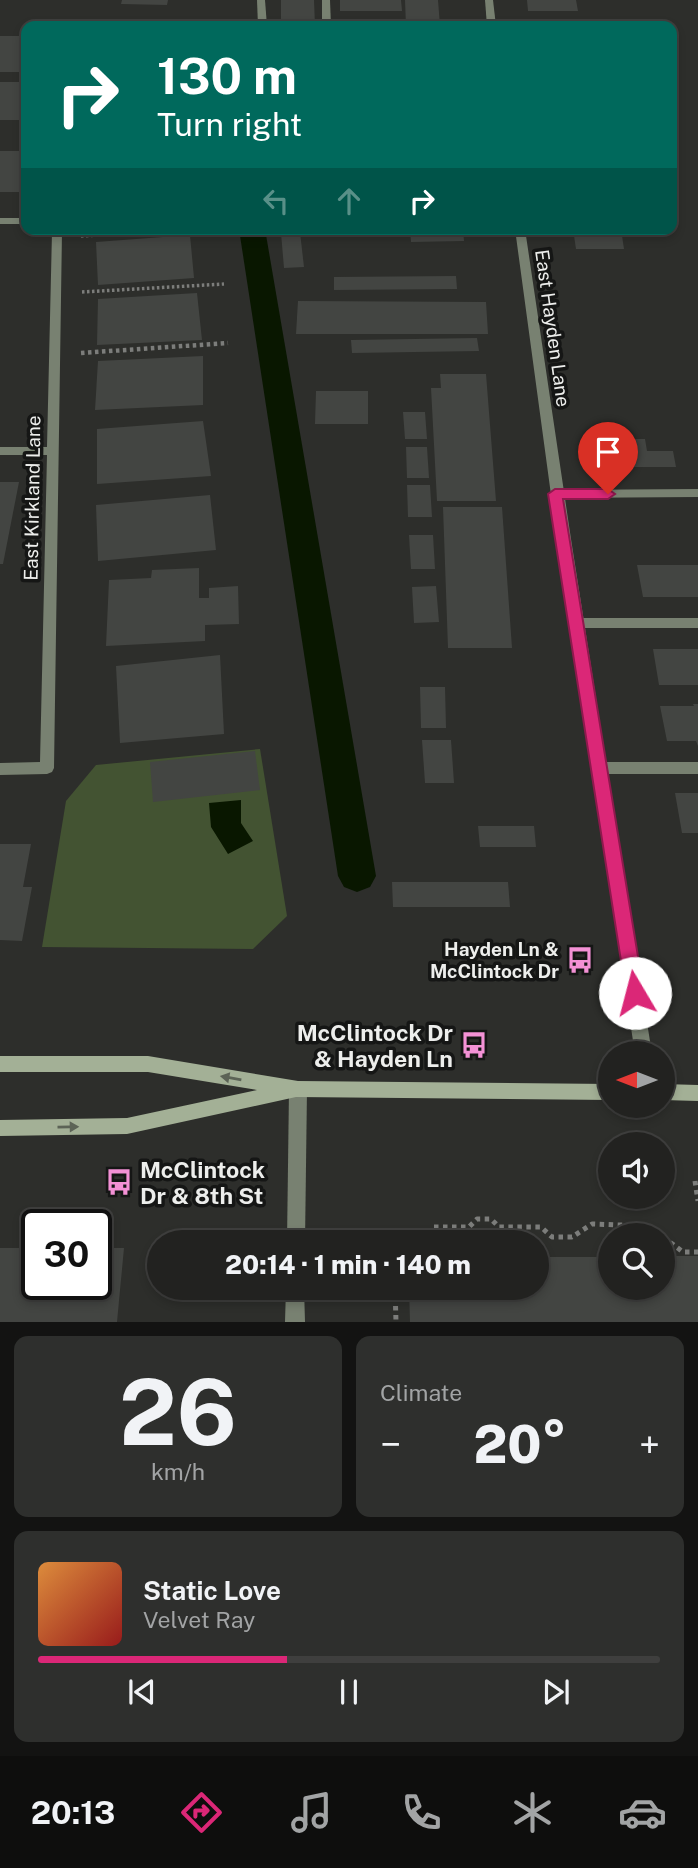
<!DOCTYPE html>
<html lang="en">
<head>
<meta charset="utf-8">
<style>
  body { margin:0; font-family:"Public Sans",sans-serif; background:#2e2f2d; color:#f1f3f6; height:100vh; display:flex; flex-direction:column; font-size:26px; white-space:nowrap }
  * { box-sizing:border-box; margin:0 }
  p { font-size:23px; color:#a2a4a5 }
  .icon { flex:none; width:38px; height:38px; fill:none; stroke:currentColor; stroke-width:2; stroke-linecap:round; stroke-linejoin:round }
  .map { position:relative; height:1322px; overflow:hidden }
  .drawer { display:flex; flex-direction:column; gap:14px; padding:14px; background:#131312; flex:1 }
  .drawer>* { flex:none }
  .guide { position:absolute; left:21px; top:21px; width:656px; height:214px; border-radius:14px; box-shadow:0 4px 10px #0003,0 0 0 2px #3f3f3e; background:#00695c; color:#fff; overflow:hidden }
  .needle { width:46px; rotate:270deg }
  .fabs { position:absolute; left:598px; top:1041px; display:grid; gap:14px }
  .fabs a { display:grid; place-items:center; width:77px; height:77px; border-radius:50%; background:#222220; box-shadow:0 4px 10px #0003,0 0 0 2px #3f3f3e; font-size:35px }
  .speed { position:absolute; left:21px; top:1209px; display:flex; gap:14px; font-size:35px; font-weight:700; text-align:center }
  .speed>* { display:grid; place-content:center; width:91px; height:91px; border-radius:50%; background:#222220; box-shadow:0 4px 10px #0003,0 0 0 2px #3f3f3e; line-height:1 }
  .speed .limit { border:4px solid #111; border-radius:10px; background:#fff; color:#111 }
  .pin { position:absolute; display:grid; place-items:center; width:60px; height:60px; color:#fff; margin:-72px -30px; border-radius:50% 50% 50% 0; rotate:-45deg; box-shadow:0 0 7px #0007 }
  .pin .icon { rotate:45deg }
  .me { position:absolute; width:77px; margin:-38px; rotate:352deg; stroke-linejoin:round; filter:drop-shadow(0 0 5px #0008) }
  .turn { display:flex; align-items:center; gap:24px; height:147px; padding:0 21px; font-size:32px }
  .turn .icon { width:91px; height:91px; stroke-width:2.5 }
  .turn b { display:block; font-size:49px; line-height:60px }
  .lanes { display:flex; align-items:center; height:66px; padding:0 21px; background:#0003; justify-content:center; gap:35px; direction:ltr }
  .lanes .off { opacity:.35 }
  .big { font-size:52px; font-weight:800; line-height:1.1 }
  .drawer .tile { flex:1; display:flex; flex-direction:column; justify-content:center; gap:10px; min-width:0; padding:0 24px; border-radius:14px; background:#2e2f2d }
  .drawer .dial { align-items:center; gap:0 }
  .dial b { font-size:91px; line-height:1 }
  .song { display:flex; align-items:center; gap:21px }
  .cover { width:84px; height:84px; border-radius:10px; background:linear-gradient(135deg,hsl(30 70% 55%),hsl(0 70% 35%)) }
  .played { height:7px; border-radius:4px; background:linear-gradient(90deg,#db2777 40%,#3f3f3e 40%) }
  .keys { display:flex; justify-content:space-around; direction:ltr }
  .heat { display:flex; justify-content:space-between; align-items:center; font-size:38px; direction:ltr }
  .drawer .tiles { flex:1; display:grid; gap:14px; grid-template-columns:1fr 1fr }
  .tile:last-child { grid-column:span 2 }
  .trip { position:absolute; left:147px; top:1230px; width:402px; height:70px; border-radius:35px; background:#222220; box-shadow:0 4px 10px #0003,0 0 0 2px #3f3f3e; font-weight:800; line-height:70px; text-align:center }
  .menu { display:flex; height:112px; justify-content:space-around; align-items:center; background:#0e0e0d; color:#a2a4a5 }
  .menu .icon { width:49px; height:49px }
  .menu .on { color:#db2777 }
  .menu b { font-size:32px; color:#f1f3f6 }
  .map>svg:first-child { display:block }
  .green { fill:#435332 }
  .water { fill:#091700 }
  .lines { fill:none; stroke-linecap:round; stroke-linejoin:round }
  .canal { fill:#091700; fill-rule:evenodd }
  .building { fill:#434542 }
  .path-far2 { stroke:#7c7d7b; stroke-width:3.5; stroke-dasharray:2.5 2.5; stroke-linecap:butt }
  .path-far1 { stroke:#7c7d7b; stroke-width:4.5; stroke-dasharray:3.5 3.5; stroke-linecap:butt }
  .path { stroke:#7c7d7b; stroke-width:5; stroke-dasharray:4.5 4.5; stroke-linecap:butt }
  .service { fill:#788171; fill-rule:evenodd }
  .minor { fill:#788171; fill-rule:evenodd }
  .tertiary { fill:#788171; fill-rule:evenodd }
  .secondary { fill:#a3b096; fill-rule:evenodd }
  .oneway { fill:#5c6356 }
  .route { fill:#db2777; stroke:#8e194d; stroke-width:2 }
  .labels { text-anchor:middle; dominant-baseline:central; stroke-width:7; stroke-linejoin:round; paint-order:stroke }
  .street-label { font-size:19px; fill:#edeeec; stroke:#151615 }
  .poi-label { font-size:19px; font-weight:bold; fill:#edeeec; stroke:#151615; text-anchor:end }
  .near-poi-label { font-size:23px; font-weight:bold; fill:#edeeec; stroke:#151615; text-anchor:end }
</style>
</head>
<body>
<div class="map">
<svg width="698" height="1322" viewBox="0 0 698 1322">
  <rect width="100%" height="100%" fill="#2d2e2b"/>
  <polygon class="green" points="260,749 287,916 253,949 42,947 66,801 96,765"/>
  <polygon class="water" points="241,800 241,823 253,841 228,854 211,827 209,803"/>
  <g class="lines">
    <polygon class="canal" points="239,229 265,229 376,876 370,887 357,892 344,887 338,876"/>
  </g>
  <g class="building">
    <polygon points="122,0 168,0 167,5 121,4"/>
    <polygon points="281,0 314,0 315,26 281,26"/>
    <polygon points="340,0 401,0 402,11 340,11"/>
    <polygon points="405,0 438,0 440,26 406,26"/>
    <polygon points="527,0 576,0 578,11 528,11"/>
    <polygon points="125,21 201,21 200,26 124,26"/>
    <rect x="0" y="36" width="26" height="36"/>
    <rect x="0" y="82" width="26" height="38"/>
    <rect x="0" y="151" width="26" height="41"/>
    <polygon points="410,229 463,229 464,241 411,242"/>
    <polygon points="573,229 621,229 624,249 576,249"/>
    <polygon points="300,232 304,267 284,268 281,233"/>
    <polygon points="190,235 194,278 98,285 96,242"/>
    <polygon points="456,276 457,289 334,290 334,277"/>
    <polygon points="197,293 202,340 97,345 98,299"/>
    <polygon points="298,301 486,302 488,334 296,334"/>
    <polygon points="477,338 479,351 352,353 351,340"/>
    <polygon points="203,356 203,405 95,410 98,361"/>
    <polygon points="440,374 486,374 496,501 437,501 431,388 441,388"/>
    <polygon points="316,391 368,391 368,424 315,424"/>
    <polygon points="403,412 425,412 427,439 405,439"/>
    <polygon points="203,421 211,476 97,484 97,429"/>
    <polygon points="614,439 645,439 647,451 673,451 676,467 618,467"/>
    <polygon points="406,447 427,447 429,478 407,478"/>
    <polygon points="0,482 19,482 3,564 0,564"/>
    <polygon points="407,485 430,485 432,517 408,517"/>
    <polygon points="210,495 216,550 98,561 96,505"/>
    <polygon points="443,507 502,507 512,648 448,648"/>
    <polygon points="409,535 433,535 435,569 411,569"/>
    <polygon points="637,565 698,565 698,597 643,597"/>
    <polygon points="199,568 199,598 209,598 209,588 238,586 239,624 205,625 205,641 106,646 109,580 151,578 152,570"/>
    <polygon points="436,586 439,622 414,623 412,587"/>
    <polygon points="653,649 698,649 698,685 659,685"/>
    <polygon points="220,655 224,734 120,743 116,666"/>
    <polygon points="420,687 445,687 446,728 421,728"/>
    <polygon points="693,704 698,704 698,746 696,741 667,741 660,706 694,706"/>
    <polygon points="422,740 451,740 454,783 425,783"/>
    <polygon points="255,751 260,790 153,802 150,762"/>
    <polygon points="675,793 698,793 698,833 682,833"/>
    <polygon points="478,826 534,826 536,847 480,847"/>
    <polygon points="0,844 31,844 23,887 32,887 22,941 0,940"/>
    <polygon points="392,882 508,882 510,907 393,907"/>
    <polygon points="0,1248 37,1248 37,1284 96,1284 96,1248 124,1248 117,1322 0,1322"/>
    <polygon points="663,1256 698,1256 698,1322 410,1322 409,1288 537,1288 537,1257 611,1257 611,1288 663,1288"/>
  </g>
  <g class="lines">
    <g class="path-far2">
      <polyline points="81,236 131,233 158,235"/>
      <polyline points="82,292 224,284"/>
    </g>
    <polyline class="path-far1" points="81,353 228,343"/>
    <g class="path">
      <polyline points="695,1181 698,1201"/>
      <polyline points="663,1237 683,1252 698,1252"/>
      <polyline points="431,1242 431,1227 469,1227 477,1219 491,1219 499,1227 541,1227 552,1237 572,1237 592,1224 647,1226 661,1236"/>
      <polyline points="395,1288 396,1322"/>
    </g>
    <g class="service">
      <polygon points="257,0 265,0 267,26 258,26"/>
      <polygon points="322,0 330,0 331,26 322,26"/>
      <polygon points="698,489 698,497 555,498 549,494 555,490"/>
      <polygon points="576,618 698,618 698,628 576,628 569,623"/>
      <polygon points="600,762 698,762 698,774 600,774 595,772 593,768 595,764"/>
    </g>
    <g class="minor">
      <polygon points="485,0 493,0 496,26 487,26"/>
      <rect x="0" y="218" width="26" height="6"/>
      <polygon points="50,229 62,231 54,768 52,772 47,774 0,775 0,763 40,762 47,455 0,455 0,447 47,447 52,232"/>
      <polygon points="515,229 525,229 571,539 652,1054 635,1054 557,539"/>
    </g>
    <g class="tertiary">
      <polygon points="298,1081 304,1083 307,1089 305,1242 287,1242 289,1089 292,1083"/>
      <polygon points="286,1288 304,1288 305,1322 285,1322"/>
    </g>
    <g class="secondary">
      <polygon points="0,1056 148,1056 298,1081 611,1084 611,1100 296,1097 127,1134 0,1136 0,1120 127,1118 257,1090 148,1072 0,1072"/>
      <polygon points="663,1084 698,1085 698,1101 663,1100"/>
    </g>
  </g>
  <defs><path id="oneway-solid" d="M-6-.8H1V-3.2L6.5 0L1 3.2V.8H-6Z" transform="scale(1.75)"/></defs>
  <g class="oneway">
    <use href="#oneway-solid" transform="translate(231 1078) rotate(-170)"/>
    <use href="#oneway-solid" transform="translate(68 1127) rotate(-1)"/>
  </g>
  <polygon class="route" points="555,489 608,489 615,494 608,499 563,499 644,993 642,999 635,1002 628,999 626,993 548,494"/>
  <defs>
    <symbol id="bus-bare" viewBox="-9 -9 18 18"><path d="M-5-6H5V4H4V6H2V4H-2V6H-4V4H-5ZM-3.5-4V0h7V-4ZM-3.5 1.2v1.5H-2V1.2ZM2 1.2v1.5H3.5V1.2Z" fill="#f391d5" stroke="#151615" stroke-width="2.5" paint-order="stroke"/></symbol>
  </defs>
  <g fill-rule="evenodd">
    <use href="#bus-bare" x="561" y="941" width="38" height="38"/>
    <use href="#bus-bare" x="455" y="1026" width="38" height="38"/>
    <use href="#bus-bare" x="100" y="1163" width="38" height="38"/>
  </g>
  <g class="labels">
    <g class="street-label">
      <text transform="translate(553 328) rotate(82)">East Hayden Lane</text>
      <text transform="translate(32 498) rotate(-89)">East Kirkland Lane</text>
    </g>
    <g class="poi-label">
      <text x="559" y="949">Hayden Ln &amp;<tspan x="559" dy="22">McClintock Dr</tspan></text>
    </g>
    <g class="near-poi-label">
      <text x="453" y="1032">McClintock Dr<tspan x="453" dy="26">&amp; Hayden Ln</tspan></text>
      <text x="140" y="1169" text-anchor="start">McClintock<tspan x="140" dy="26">Dr &amp; 8th St</tspan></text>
    </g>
  </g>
</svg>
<div class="fabs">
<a><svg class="needle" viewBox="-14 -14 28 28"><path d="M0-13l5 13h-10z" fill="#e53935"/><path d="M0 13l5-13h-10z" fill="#a2a4a5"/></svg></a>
<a><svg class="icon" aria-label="sound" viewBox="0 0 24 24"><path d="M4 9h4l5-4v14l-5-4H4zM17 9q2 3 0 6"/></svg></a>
<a><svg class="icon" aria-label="search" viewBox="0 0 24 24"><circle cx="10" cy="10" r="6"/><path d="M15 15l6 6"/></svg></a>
</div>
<div class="speed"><div class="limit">30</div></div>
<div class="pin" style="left:608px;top:494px;background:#d93025"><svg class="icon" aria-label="arrive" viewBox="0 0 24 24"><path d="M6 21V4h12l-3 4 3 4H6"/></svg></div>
<svg class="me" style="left:635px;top:993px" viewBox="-20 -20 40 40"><circle r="19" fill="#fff"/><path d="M0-13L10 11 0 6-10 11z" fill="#db2777"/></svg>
<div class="trip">20:14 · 1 min · 140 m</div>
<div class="guide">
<div class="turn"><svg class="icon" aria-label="right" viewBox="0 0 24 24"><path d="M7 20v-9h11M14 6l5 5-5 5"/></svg><div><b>130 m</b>Turn right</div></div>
<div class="lanes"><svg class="icon off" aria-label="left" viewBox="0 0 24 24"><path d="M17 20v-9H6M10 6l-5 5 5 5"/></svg><svg class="icon off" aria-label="ahead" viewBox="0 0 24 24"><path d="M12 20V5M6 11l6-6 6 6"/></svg><svg class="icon" aria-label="right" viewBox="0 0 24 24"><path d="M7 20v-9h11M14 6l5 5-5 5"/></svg></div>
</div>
</div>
<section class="drawer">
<div class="tiles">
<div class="tile dial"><b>26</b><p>km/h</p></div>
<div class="tile"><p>Climate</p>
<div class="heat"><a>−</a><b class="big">20°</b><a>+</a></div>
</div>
<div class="tile">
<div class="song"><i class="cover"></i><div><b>Static Love</b><p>Velvet Ray</p></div></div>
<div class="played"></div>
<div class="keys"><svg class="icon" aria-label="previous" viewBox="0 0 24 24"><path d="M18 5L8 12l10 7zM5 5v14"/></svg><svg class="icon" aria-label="pause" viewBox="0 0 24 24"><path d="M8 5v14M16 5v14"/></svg><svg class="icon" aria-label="next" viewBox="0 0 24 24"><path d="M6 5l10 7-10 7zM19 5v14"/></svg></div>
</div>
</div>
</section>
<nav class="menu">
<b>20:13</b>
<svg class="icon on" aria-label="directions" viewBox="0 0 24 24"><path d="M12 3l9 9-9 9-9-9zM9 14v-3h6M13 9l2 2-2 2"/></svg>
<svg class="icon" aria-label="music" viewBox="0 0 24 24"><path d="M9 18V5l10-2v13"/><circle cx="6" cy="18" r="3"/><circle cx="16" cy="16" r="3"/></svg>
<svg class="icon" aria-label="phone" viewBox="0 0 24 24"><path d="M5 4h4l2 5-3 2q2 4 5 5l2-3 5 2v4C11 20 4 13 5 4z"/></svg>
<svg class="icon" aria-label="climate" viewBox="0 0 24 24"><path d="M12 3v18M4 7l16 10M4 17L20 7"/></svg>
<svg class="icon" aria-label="car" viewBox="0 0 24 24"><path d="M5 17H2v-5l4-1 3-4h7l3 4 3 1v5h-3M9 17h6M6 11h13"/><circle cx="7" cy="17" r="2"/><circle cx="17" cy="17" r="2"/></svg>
</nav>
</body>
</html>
